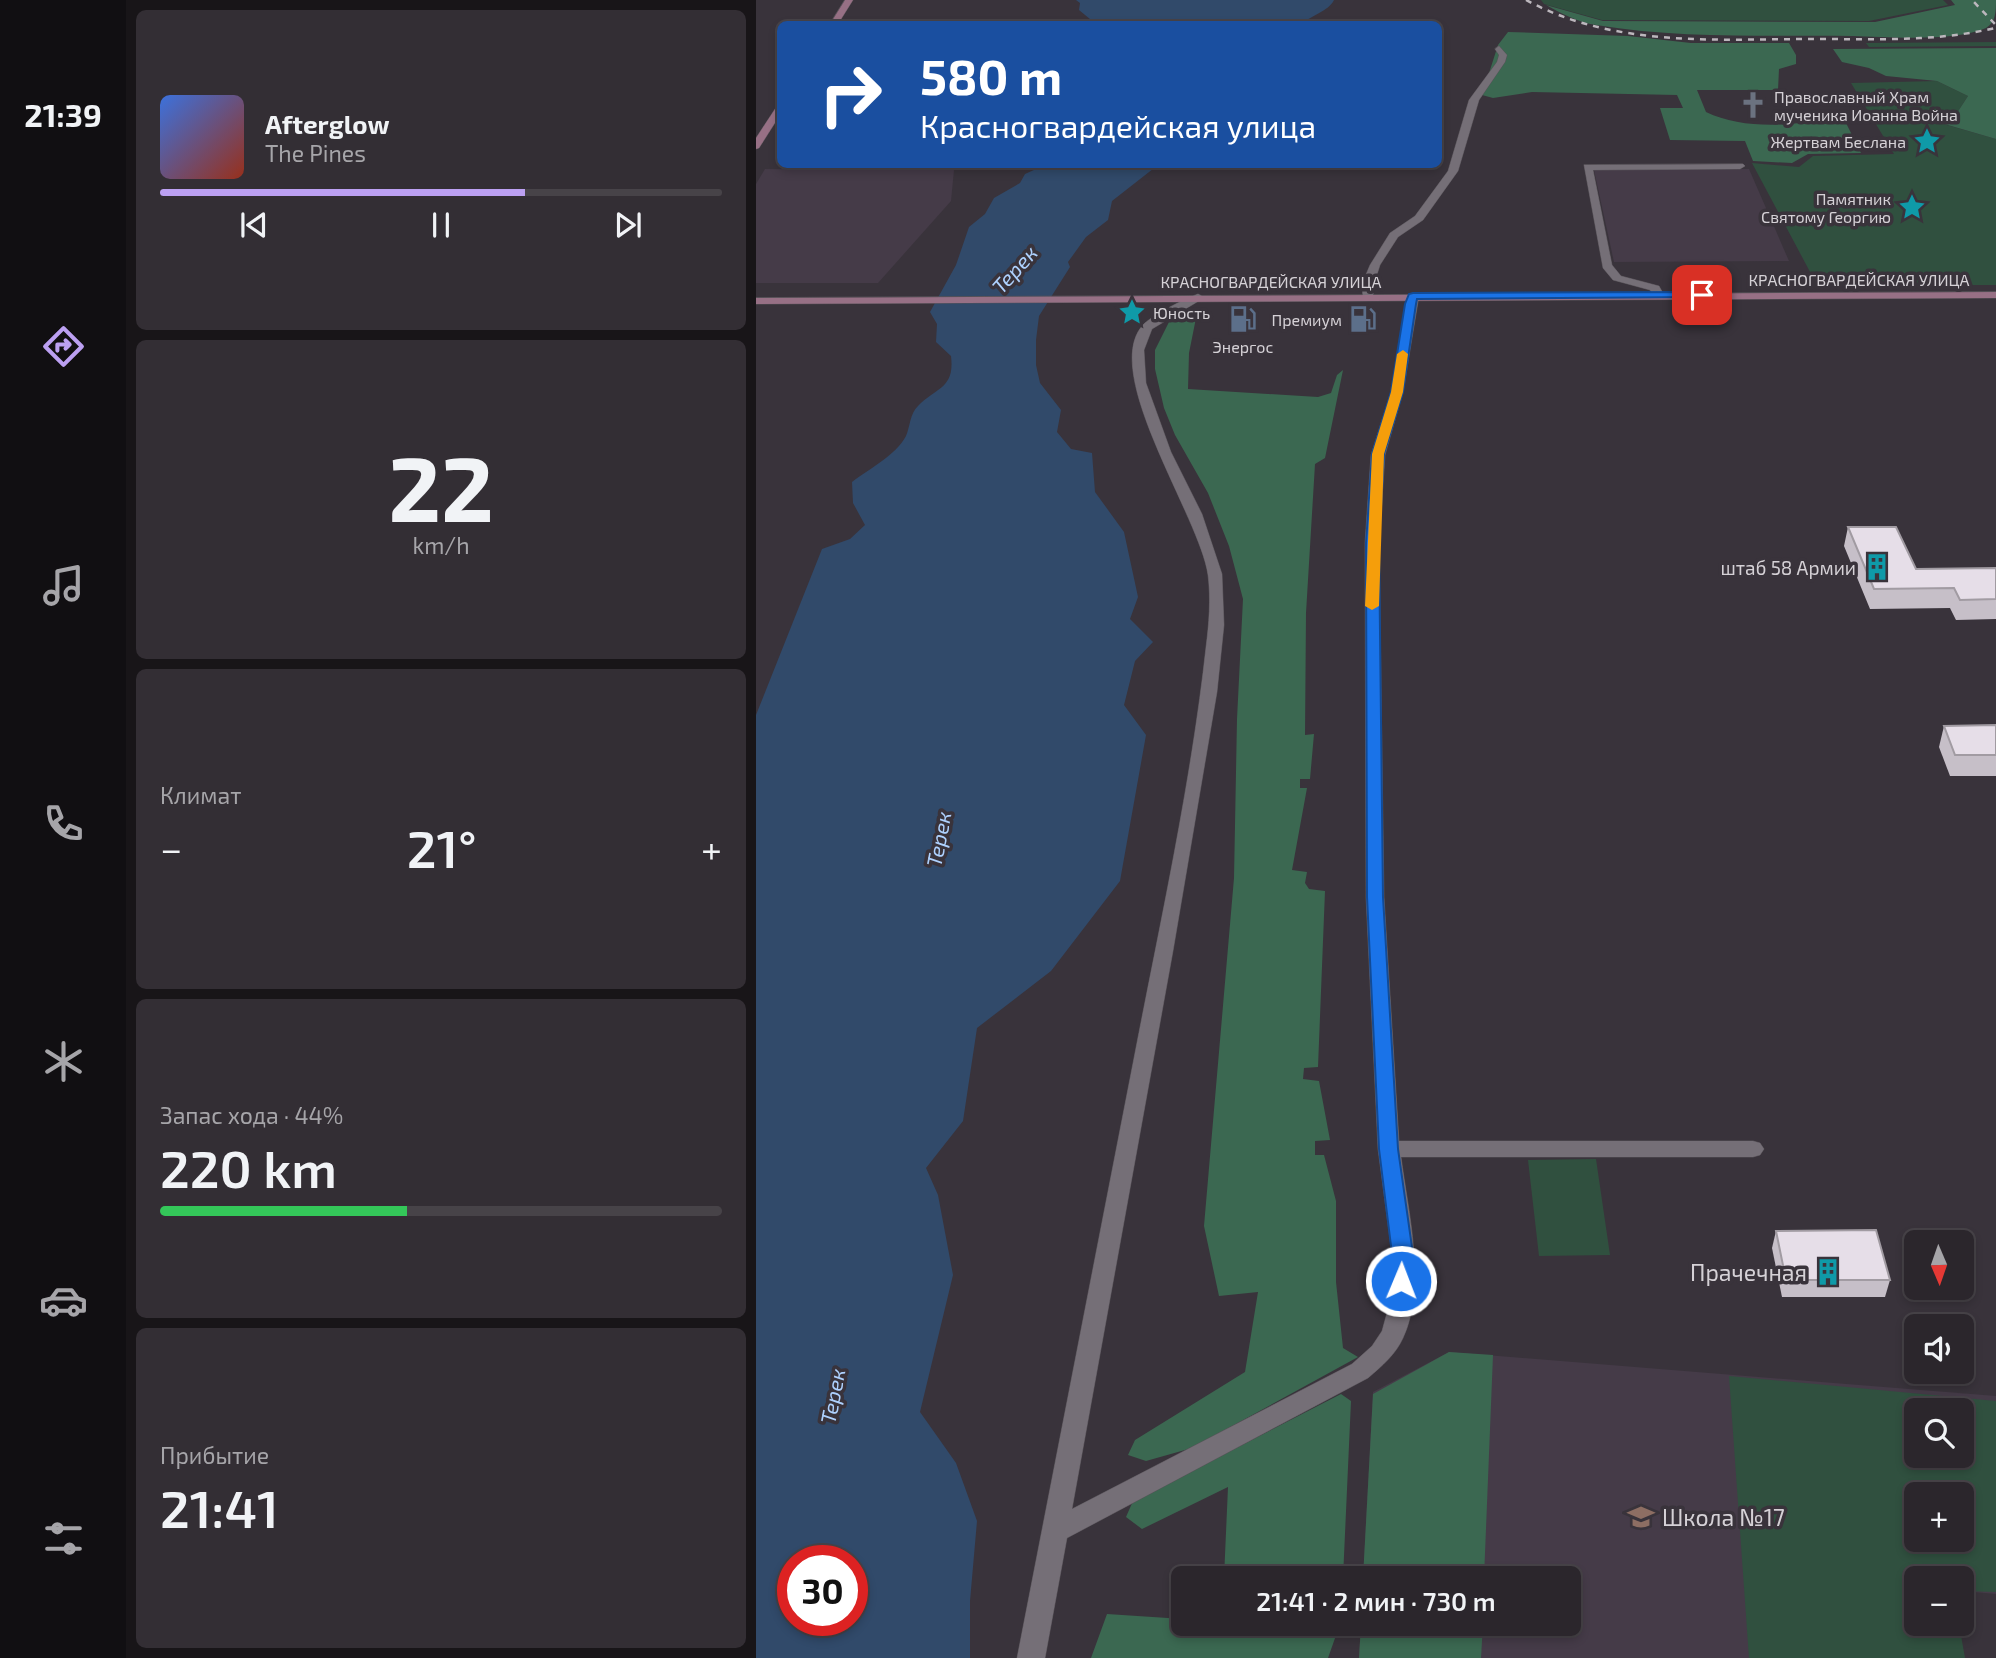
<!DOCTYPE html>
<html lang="ru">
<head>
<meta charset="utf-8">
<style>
  body { margin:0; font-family:"Exo 2",sans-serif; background:#332e34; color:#f1f3f6; height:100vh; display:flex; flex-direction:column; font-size:26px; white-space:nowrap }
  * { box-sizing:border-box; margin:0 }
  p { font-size:23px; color:#a6a5a9 }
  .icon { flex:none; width:38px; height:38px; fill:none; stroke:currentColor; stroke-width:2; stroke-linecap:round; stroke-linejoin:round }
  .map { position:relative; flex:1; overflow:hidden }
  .side { display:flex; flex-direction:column; gap:10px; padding:10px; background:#181518; width:630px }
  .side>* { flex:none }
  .guide { position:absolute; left:21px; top:21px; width:665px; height:147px; border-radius:10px; box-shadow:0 4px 10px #0003,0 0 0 2px #474348; background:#1a4fa0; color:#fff; overflow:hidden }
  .needle { width:46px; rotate:178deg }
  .buttons { position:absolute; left:1148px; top:1230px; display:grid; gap:14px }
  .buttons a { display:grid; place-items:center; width:70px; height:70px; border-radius:10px; background:#2b262c; box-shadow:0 4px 10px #0003,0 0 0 2px #474348; font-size:35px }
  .speed { position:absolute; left:21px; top:1545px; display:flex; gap:14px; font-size:35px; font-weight:700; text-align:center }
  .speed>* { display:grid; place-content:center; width:91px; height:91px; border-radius:50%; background:#2b262c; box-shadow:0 4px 10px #0003,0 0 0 2px #474348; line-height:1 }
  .speed .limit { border:10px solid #d22; background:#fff; color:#111 }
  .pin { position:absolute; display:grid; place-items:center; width:60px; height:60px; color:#fff; margin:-30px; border-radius:14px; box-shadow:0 4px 10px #0006 }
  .me { position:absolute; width:77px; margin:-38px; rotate:1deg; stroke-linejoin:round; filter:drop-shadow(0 0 5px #0008) }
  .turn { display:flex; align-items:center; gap:24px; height:147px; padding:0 28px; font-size:32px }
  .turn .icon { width:91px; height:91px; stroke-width:2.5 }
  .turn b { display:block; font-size:49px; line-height:60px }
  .big { font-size:52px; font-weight:600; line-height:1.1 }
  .side .tile { flex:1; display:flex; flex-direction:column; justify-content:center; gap:10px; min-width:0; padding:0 24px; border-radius:10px; background:#332e34 }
  .side .dial { align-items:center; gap:0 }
  .dial b { font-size:91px; line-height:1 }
  .song { display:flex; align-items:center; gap:21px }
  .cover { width:84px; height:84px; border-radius:10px; background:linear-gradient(135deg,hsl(220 70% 55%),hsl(10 70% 35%)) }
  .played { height:7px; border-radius:4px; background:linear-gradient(90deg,#bca0f2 65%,#474348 65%) }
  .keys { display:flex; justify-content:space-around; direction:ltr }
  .heat { display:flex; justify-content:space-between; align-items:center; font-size:38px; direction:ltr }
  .charge { height:10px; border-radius:5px; background:linear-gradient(90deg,#34c759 44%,#474348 0) }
  .trip { position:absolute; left:415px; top:1566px; width:410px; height:70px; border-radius:10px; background:#2b262c; box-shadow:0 4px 10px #0003,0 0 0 2px #474348; font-weight:600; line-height:70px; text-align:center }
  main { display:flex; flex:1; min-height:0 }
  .menu { display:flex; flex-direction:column; width:126px; justify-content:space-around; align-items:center; background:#110f12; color:#a6a5a9 }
  .menu .icon { width:49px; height:49px }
  .menu .current { color:#bca0f2 }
  .menu b { font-size:32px; color:#f1f3f6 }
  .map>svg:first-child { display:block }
  .built { fill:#453b48; fill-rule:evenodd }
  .green { fill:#30503f; fill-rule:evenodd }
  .forest { fill:#3b6851 }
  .water { fill:#314a6a; fill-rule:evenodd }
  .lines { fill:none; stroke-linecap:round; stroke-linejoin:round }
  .street-casing { stroke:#575258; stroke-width:1 }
  .secondary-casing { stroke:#575258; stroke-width:1 }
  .street { fill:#756f77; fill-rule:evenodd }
  .secondary { fill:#977085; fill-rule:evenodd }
  .rail { stroke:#bcb7bd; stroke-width:2.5; stroke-dasharray:6 6; stroke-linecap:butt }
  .wall { fill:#c6bfc8 }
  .building { fill:#e6dee8; stroke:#a19ba2; stroke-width:2 }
  .route { fill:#1a73e8; stroke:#114b97; stroke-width:2 }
  .slow { fill:#f59e0b }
  .labels { text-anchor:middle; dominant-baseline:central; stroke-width:7; stroke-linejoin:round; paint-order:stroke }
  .far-poi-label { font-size:16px; fill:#d5d1d6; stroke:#39333b; text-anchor:end }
  .far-street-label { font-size:16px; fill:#d5d1d6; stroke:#39333b }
  .poi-label { font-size:19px; fill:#d5d1d6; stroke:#39333b; text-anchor:end }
  .water-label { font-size:21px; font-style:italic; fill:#aed1fe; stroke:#39333b }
  .near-poi-label { font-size:23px; fill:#d5d1d6; stroke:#39333b; text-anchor:end }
</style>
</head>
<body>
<main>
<nav class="menu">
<b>21:39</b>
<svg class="icon current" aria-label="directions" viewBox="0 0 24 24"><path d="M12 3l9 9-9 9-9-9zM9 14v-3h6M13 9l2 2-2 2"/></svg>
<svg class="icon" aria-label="music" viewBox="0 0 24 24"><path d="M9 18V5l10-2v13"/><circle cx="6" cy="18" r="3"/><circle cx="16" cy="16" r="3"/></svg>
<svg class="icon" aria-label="phone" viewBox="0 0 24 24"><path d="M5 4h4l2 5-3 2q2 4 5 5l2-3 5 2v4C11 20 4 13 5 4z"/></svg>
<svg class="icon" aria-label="climate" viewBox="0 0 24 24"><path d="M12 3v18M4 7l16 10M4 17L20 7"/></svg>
<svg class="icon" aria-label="car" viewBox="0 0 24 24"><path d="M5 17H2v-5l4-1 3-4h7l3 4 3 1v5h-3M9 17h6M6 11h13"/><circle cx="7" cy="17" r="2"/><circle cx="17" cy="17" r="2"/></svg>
<svg class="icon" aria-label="filters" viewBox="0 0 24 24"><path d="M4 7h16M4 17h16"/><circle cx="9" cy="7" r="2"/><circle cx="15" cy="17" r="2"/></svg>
</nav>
<section class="side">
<div class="tile">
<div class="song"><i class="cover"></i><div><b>Afterglow</b><p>The Pines</p></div></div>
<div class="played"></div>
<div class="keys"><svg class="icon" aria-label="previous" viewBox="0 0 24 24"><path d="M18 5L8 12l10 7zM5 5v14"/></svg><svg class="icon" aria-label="pause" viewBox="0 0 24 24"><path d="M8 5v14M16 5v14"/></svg><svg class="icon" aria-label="next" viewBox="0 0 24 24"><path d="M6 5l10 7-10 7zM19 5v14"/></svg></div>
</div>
<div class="tile dial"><b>22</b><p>km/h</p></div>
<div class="tile"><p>Климат</p>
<div class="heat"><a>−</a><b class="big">21°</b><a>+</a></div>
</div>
<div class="tile"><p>Запас хода · 44%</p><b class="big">220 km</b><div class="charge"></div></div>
<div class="tile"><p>Прибытие</p><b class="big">21:41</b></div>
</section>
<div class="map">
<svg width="1240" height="1658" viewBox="0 0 1240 1658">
  <rect width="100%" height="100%" fill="#39333b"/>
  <g class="built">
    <polygon points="9,169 198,170 195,201 122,283 0,283 0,184"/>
    <polygon points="993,169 1033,261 858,262 838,170"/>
    <path d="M693,1352L1240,1396V1594L1206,1591V1578H1160V1624L1208,1658H603L605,1624H812V1578H607L617,1392ZM1160,1410H1206V1456H1160ZM1160,1494H1206V1540H1160Z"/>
  </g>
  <g class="green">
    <polygon points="785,0 1187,0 1192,5 1113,21 846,20 788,4"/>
    <polygon points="1240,42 1240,46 1113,47 1110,43"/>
    <polygon points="1181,81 1212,96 1201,113 1177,121 1240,139 1240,285 1061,285 996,163 1043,167 1057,156 1138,154 1095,83"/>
    <polygon points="840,1159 854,1255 783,1256 772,1160"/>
    <path d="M973,1376L1240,1401V1592L1206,1591V1578H1160V1624H1203L1209,1658H993ZM1206,1410V1456H1160V1410ZM1206,1494V1540H1160V1494Z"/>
  </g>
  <g class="forest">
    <path d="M1195,0H1240C1240,11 1240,22 1230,28C1198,42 1133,37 1097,36C1011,35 924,39 840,25C822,22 806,14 790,5L847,21L1119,22L1199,5Z"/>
    <path d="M752,32L872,36L935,43H1033L1040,55V64L1023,69L1022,90H941L950,112C989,131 1045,126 1086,115L1105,153L1052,154L1036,163L997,161L989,141L914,140L904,108H927L921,95L776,92L737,98L726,95L742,45Z"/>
    <polygon points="1240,48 1240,139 1178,121 1201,113 1212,96 1181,81 1130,76 1113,68 1086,62 1077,49"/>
    <polygon points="427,316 440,318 433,353 432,389 562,397 575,393 581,375 587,370 569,458 559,464 550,613 549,735 558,734 554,779 544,779 544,788 551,788 536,870 551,872 549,883 553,889 569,891 562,1067 548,1068 547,1079 563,1081 574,1140 559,1141 559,1155 568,1155 580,1201 580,1282 587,1348 602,1357 436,1448 390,1461 372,1455 379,1440 489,1372 502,1292 463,1296 448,1226 478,878 481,719 487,599 473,546 452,493 419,435 408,408 399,369 399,350 414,320"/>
    <polygon points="693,1352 737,1355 728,1578 607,1578 617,1394"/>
    <polygon points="585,1394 595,1401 587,1578 468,1578 472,1487 386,1529 370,1517 377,1501"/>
    <polygon points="351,1614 427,1619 427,1624 584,1624 572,1658 335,1658"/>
    <polygon points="605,1624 727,1624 725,1658 603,1658"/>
  </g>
  <g class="water">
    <path d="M320,0H578C572,12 556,14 547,24H340L323,10L324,3Z"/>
    <path d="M289,165H402L356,201L352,220L330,237L312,262L314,267L283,316L280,340V365L284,383L305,410L301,432L315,449L336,453L339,492L368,532L382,597L374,619L397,642L379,661L368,705L390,735L364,881L295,971L221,1028L207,1121L170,1168L182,1195L197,1275L164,1412L200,1463L221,1521L214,1601V1658H0V715L66,549L94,539L109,525L97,503L96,482C113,469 140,455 150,436C154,427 154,413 162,406C180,387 199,389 195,356L180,342L181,324L174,312L200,265L213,227L229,214L238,198L264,183L269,174ZM37,1561H96V1620H37Z"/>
  </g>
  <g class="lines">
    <defs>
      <g id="street">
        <polygon points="743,46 751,55 749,62 723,100 702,171 667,220 642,237 624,265 618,284 617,297 607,299 606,284 614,265 634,233 659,216 692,171 713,100 741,62 743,55 739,49"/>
        <polygon points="987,164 989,166 984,169 837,170 856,265 865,276 903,286 908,295 898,297 894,290 857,280 847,268 828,165"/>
        <path d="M657,293L663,296L647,392L629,455L623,543L628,897L643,1141H997L1004,1143L1008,1149L1004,1155L997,1157H645C652,1211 671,1287 647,1338C640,1354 626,1366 612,1378L311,1538L289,1658H261C300,1458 339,1258 378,1058C404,923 435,784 450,647C453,624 455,599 452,575C444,517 345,375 386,326C394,316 430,298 442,294L448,297L446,299L396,329L388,350L390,383L415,452L446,514L466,574L468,625L461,692L417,951L316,1509L596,1364L616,1346L626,1331L632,1309L636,1254L622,1149L610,897L609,543L615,455L635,392L651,296Z"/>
      </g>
      <g id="secondary">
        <polygon points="89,0 97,0 82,24 74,24"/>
        <polygon points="24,105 24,115 3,148 0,149 0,138 21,106"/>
        <polygon points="1240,292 1240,298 0,304 0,298"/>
      </g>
    </defs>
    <use href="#street" class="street-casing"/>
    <use href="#secondary" class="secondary-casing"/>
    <use href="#street" class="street"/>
    <use href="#secondary" class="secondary"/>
    <path class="rail" d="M770,0C859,48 960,39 1058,39C1119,39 1179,42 1239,28V24L1216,0"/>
  </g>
  <g class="wall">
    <polygon points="1092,527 1160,569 1240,568 1240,619 1200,620 1194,608 1114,609 1088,546"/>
    <polygon points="1240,725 1240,776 1194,776 1183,747 1188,726"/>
    <polygon points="1020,1231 1134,1280 1129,1297 1026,1297 1016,1248"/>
  </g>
  <g class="building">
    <polygon points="1092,527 1140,527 1160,569 1240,568 1240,599 1204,600 1198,588 1118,589"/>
    <polygon points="1240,725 1240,755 1199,755 1188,726"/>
    <polygon points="1120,1230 1134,1280 1030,1280 1020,1231"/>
  </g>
  <polygon class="route" points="946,292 949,293 949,297 661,299 660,304 647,392 628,454 623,543 627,897 642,1149 657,1254 656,1281 653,1287 645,1290 638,1287 635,1281 636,1254 623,1149 611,897 610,543 616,454 635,392 649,304 653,294 657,293"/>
  <polygon class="slow" points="647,350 652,354 647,392 628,454 623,606 616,610 609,606 616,454 635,392 641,354"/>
  <defs>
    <symbol id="church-bare" viewBox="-9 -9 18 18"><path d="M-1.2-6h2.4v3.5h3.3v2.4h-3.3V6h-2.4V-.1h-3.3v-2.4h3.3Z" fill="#6b7280" stroke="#39333b" stroke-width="2.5" paint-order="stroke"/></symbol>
    <symbol id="sight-bare" viewBox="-9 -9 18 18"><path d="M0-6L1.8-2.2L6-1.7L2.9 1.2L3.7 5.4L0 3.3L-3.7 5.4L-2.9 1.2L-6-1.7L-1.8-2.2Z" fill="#0f9aa8" stroke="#39333b" stroke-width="2.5" paint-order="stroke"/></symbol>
    <symbol id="fuel-bare" viewBox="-9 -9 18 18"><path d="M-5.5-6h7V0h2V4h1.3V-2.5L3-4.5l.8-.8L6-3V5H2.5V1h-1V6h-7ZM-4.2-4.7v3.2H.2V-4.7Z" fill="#5c6f8a" stroke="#39333b" stroke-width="2.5" paint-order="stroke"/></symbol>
    <symbol id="building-bare" viewBox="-9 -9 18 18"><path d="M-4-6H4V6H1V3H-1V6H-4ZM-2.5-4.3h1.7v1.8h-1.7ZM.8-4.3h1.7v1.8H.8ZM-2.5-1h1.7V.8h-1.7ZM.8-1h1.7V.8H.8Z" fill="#0f9aa8" stroke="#39333b" stroke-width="2.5" paint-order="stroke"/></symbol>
    <symbol id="school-bare" viewBox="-9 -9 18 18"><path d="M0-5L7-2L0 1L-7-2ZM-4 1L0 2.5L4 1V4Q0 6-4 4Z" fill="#8d6e63" stroke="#39333b" stroke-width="2.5" paint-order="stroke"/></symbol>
  </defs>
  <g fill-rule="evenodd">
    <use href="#church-bare" x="978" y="86" width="38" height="38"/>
    <use href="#sight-bare" x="1152" y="122" width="38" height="38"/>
    <use href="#sight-bare" x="1137" y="188" width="38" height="38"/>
    <use href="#sight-bare" x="357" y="293" width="38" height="38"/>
    <use href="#fuel-bare" x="468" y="300" width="38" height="38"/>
    <use href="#fuel-bare" x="588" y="300" width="38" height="38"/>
    <use href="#building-bare" x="1102" y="548" width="38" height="38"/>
    <use href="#building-bare" x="1053" y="1253" width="38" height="38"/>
    <use href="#school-bare" x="866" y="1498" width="38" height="38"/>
  </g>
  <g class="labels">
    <g class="far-poi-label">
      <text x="1018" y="96" text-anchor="start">Православный Храм<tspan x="1018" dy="18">мученика Иоанна Война</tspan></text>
      <text x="1150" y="141">Жертвам Беслана</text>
      <text x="1135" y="198">Памятник<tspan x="1135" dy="18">Святому Георгию</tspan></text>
      <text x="397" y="312" text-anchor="start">Юность</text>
      <text x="586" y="319">Премиум</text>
      <text x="487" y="346" text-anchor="middle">Энергос</text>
    </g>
    <g class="far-street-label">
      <text x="1103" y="279">КРАСНОГВАРДЕЙСКАЯ УЛИЦА</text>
      <text x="515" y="281">КРАСНОГВАРДЕЙСКАЯ УЛИЦА</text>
    </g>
    <g class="poi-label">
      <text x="1100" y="567">штаб 58 Армии</text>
    </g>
    <g class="water-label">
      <text transform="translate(258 269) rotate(-48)">Терек</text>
      <text transform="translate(182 839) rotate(-79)">Терек</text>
      <text transform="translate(76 1396) rotate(-79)">Терек</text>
    </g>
    <g class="near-poi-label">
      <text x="1051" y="1272">Прачечная</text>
      <text x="906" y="1517" text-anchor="start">Школа №17</text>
    </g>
  </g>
</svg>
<div class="buttons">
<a><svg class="needle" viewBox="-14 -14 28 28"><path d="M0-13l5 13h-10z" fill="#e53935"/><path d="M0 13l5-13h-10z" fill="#a6a5a9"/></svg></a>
<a><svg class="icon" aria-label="sound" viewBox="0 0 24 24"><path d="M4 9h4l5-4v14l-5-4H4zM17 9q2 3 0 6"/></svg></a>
<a><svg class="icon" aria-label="search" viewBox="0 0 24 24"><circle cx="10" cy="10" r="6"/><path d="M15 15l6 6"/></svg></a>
<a>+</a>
<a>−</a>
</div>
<div class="speed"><div class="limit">30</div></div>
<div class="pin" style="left:946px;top:295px;background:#d93025"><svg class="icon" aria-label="arrive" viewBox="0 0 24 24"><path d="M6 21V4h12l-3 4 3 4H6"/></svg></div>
<svg class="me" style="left:645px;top:1281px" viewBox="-20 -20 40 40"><circle r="17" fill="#1a73e8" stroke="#fff" stroke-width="3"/><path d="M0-11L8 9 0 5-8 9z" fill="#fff"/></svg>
<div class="trip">21:41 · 2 мин · 730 m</div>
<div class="guide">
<div class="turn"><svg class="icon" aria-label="right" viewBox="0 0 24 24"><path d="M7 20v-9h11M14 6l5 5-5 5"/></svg><div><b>580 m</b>Красногвардейская улица</div></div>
</div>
</div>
</main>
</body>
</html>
